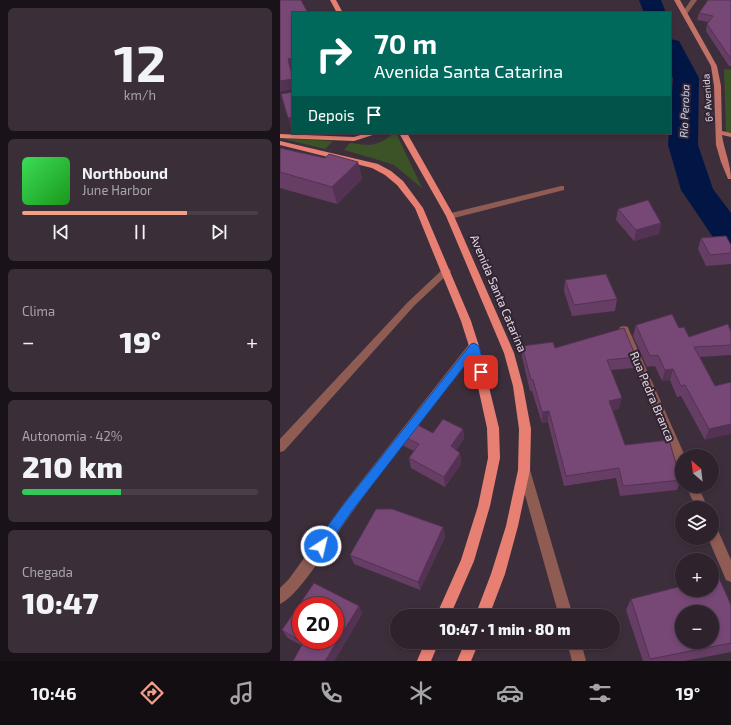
<!DOCTYPE html>
<html lang="pt">
<head>
<meta charset="utf-8">
<style>
  body { margin:0; font-family:"Exo 2",sans-serif; background:#3a2f39; color:#f1f3f6; height:100vh; display:flex; flex-direction:column; font-size:15px; white-space:nowrap }
  * { box-sizing:border-box; margin:0 }
  p { font-size:13px; color:#a7a4aa }
  .icon { flex:none; width:22px; height:22px; fill:none; stroke:currentColor; stroke-width:2; stroke-linecap:round; stroke-linejoin:round }
  .map { position:relative; flex:1; overflow:hidden }
  .sheet { display:flex; flex-direction:column; gap:8px; padding:8px; background:#191319; width:280px }
  .sheet>* { flex:none }
  .banner { position:absolute; left:12px; top:12px; width:379px; height:122px; border-radius:0px; box-shadow:0 2px 6px #0003,0 0 0 1px #493f49; background:#00695c; color:#fff; overflow:hidden }
  .needle { width:26px; rotate:332deg }
  .buttons { position:absolute; left:395px; top:449px; display:grid; gap:8px }
  .buttons a { display:grid; place-items:center; width:44px; height:44px; border-radius:50%; background:#2e222d; box-shadow:0 2px 6px #0003,0 0 0 1px #493f49; font-size:20px }
  .speed { position:absolute; left:12px; top:597px; display:flex; gap:8px; font-size:20px; font-weight:700; text-align:center }
  .speed>* { display:grid; place-content:center; width:52px; height:52px; border-radius:50%; background:#2e222d; box-shadow:0 2px 6px #0003,0 0 0 1px #493f49; line-height:1 }
  .speed .limit { border:6px solid #d22; background:#fff; color:#111 }
  .pin { position:absolute; display:grid; place-items:center; width:34px; height:34px; color:#fff; margin:-17px; border-radius:8px; box-shadow:0 2px 6px #0006 }
  .me { position:absolute; width:44px; margin:-22px; rotate:35deg; stroke-linejoin:round; filter:drop-shadow(0 0 3px #0008) }
  .turn { display:flex; align-items:center; gap:14px; height:84px; padding:0 16px; font-size:18px }
  .turn .icon { width:52px; height:52px; stroke-width:2.5 }
  .turn b { display:block; font-size:28px; line-height:34px }
  .then { display:flex; align-items:center; height:38px; padding:0 16px; background:#0003; gap:8px; font-size:15px }
  .big { font-size:30px; font-weight:800; line-height:1.1 }
  .sheet .card { flex:1; display:flex; flex-direction:column; justify-content:center; gap:6px; min-width:0; padding:0 14px; border-radius:6px; background:#3a2f39 }
  .sheet .dial { align-items:center; gap:0 }
  .dial b { font-size:52px; line-height:1 }
  .song { display:flex; align-items:center; gap:12px }
  .cover { width:48px; height:48px; border-radius:6px; background:linear-gradient(135deg,hsl(130 70% 55%),hsl(120 70% 35%)) }
  .played { height:4px; border-radius:2px; background:linear-gradient(90deg,#f39f85 70%,#493f49 70%) }
  .keys { display:flex; justify-content:space-around; direction:ltr }
  .heat { display:flex; justify-content:space-between; align-items:center; font-size:22px; direction:ltr }
  .charge { height:6px; border-radius:3px; background:linear-gradient(90deg,#34c759 42%,#493f49 0) }
  .trip { position:absolute; left:110px; top:609px; width:230px; height:40px; border-radius:20px; background:#2e222d; box-shadow:0 2px 6px #0003,0 0 0 1px #493f49; font-weight:800; line-height:40px; text-align:center }
  .tab-bar { display:flex; height:64px; justify-content:space-around; align-items:center; background:#120e12; color:#a7a4aa }
  .tab-bar .icon { width:28px; height:28px }
  .tab-bar .active { color:#f39f85 }
  .tab-bar b { font-size:18px; color:#f1f3f6 }
  main { display:flex; flex:1; min-height:0 }
  .map>svg:first-child { display:block }
  .green { fill:#3c5327 }
  .lines { fill:none; stroke-linecap:round; stroke-linejoin:round }
  .river { fill:#021645; fill-rule:evenodd }
  .lane { fill:#8f5c54; fill-rule:evenodd }
  .street { fill:#8f5c54; fill-rule:evenodd }
  .secondary { fill:#c17165; fill-rule:evenodd }
  .primary { fill:#e78072; fill-rule:evenodd }
  .wall { fill:#663e65 }
  .shaded-wall { fill:#533253 }
  .building { fill:#774876; stroke:#533253; fill-rule:evenodd }
  .route { fill:#1a73e8; stroke:#114b97 }
  .labels { text-anchor:middle; dominant-baseline:central; stroke-width:4; stroke-linejoin:round; paint-order:stroke }
  .far-street-label { font-size:10px; fill:#e1d8e1; stroke:#322432 }
  .far-water-label { font-size:11px; font-style:italic; fill:#c5d7f7; stroke:#322432 }
  .street-label { font-size:12px; fill:#e1d8e1; stroke:#322432 }
</style>
</head>
<body>
<main>
<section class="sheet">
<div class="card dial"><b>12</b><p>km/h</p></div>
<div class="card">
<div class="song"><i class="cover"></i><div><b>Northbound</b><p>June Harbor</p></div></div>
<div class="played"></div>
<div class="keys"><svg class="icon" aria-label="previous" viewBox="0 0 24 24"><path d="M18 5L8 12l10 7zM5 5v14"/></svg><svg class="icon" aria-label="pause" viewBox="0 0 24 24"><path d="M8 5v14M16 5v14"/></svg><svg class="icon" aria-label="next" viewBox="0 0 24 24"><path d="M6 5l10 7-10 7zM19 5v14"/></svg></div>
</div>
<div class="card"><p>Clima</p>
<div class="heat"><a>−</a><b class="big">19°</b><a>+</a></div>
</div>
<div class="card"><p>Autonomia · 42%</p><b class="big">210 km</b><div class="charge"></div></div>
<div class="card"><p>Chegada</p><b class="big">10:47</b></div>
</section>
<div class="map">
<svg width="451" height="661" viewBox="0 0 451 661">
  <rect width="100%" height="100%" fill="#3d2e3c"/>
  <g class="green">
    <polygon points="444,69 451,70 451,133 446,132"/>
    <path d="M114,133H116L142,188L114,165L92,158L64,150L70,143C91,146 97,147 114,133Z"/>
    <polygon points="0,138 53,141 45,149"/>
  </g>
  <g class="lines">
    <g class="river">
      <polygon points="359,0 381,0 386,13 364,13"/>
      <polygon points="390,39 399,41 419,78 418,145 433,189 451,213 451,249 439,246 401,190 388,145 393,78 390,72"/>
    </g>
    <g class="lane">
      <polygon points="281,186 284,186 284,190 170,219 166,216 167,214"/>
      <polygon points="166,268 169,269 171,271 169,273 134,306 4,451 0,452 0,439 128,302 163,269"/>
      <path d="M194,342L198,343L199,346L198,349C156,403 113,456 73,511C57,532 21,595 0,604V588L9,579L64,503L190,343Z"/>
    </g>
    <g class="street">
      <polygon points="411,0 417,0 407,14 403,14 402,13"/>
      <polygon points="344,326 348,327 349,330 405,456 402,456 402,467 398,466 396,462 339,330 340,327"/>
      <polygon points="244,465 248,466 250,470 293,616 279,616 238,470 240,466"/>
      <polygon points="406,486 418,486 428,508 416,508"/>
      <polygon points="432,526 437,528 451,560 451,582 446,580 428,538 432,538"/>
      <polygon points="287,642 301,642 306,661 292,661"/>
    </g>
    <path class="secondary" d="M394,0H400L437,66L441,86L442,131L451,133V137L442,135C444,150 451,164 451,179H448L441,162L436,145L434,86L431,66Z"/>
    <g class="primary">
      <polygon points="50,0 56,0 63,13 57,13"/>
      <polygon points="87,133 99,133 74,141 0,138 0,134 74,137"/>
      <polygon points="119,133 127,133 174,216 234,353 243,386 251,429 250,470 238,526 225,574 209,616 195,616 211,574 226,526 238,470 239,429 233,386 224,353 166,216"/>
      <polygon points="0,141 98,164 111,171 123,181 143,208 191,321 199,346 219,428 220,458 210,506 194,561 170,616 156,616 181,560 198,506 208,458 207,428 189,346 181,321 135,208 117,185 105,175 92,168 0,145"/>
      <polygon points="145,642 159,642 151,661 137,661"/>
      <polygon points="185,642 199,642 191,661 177,661"/>
    </g>
  </g>
  <g class="wall">
    <polygon points="451,0 451,66 449,66 426,31 427,24 429,22 417,20 419,13"/>
    <polygon points="0,148 45,158 78,162 82,179 57,204 0,188"/>
    <polygon points="338,209 381,223 379,234 354,241 336,220"/>
    <polygon points="421,238 451,245 451,264 426,266 418,249"/>
    <polygon points="285,280 337,299 335,311 292,316 284,291"/>
    <polygon points="356,325 399,328 409,337 451,332 451,355 420,357 435,386 451,382 425,440 401,396 397,397 390,380 382,381 375,366 367,367 353,336"/>
    <polygon points="242,346 275,348 356,357 354,368 331,370 339,409 333,410 345,445 401,480 397,490 340,496 336,478 284,486 268,422 262,423 252,391 250,391 242,357"/>
    <polygon points="183,429 184,439 176,450 180,453 181,464 165,487 131,468 129,458 134,451 124,446 122,436"/>
    <polygon points="163,527 165,537 140,590 74,564 70,555"/>
    <polygon points="351,599 451,605 451,652 404,661 363,661 346,610"/>
    <polygon points="79,606 82,614 54,661 13,661 22,646 8,638 2,630"/>
  </g>
  <g class="shaded-wall">
    <polygon points="13,58 13,68 11,69 8,59"/>
    <polygon points="13,79 13,89 0,92 0,81"/>
    <polygon points="13,117 13,133 12,133 8,118"/>
    <polygon points="78,162 82,179 57,204 52,187"/>
    <polygon points="381,223 379,234 354,241 356,230"/>
    <polygon points="393,369 390,380 382,381 385,370"/>
    <polygon points="342,398 339,409 327,411 329,401"/>
    <polygon points="269,411 268,422 262,423 262,412"/>
    <polygon points="451,424 451,434 425,440 429,429"/>
    <polygon points="183,429 184,439 172,456 171,446"/>
    <polygon points="180,453 181,464 165,487 164,477"/>
    <polygon points="163,527 165,537 140,590 138,582"/>
    <polygon points="79,606 82,614 54,661 45,661"/>
  </g>
  <g class="building">
    <polygon points="0,0 21,0 28,13 13,13 13,58 8,59 13,79 0,81"/>
    <polygon points="428,0 451,0 451,59 427,24 433,16 419,13"/>
    <polygon points="13,92 13,117 8,118 1,94"/>
    <polygon points="0,148 45,158 49,154 78,162 52,187 0,172"/>
    <polygon points="368,200 381,223 356,230 338,209"/>
    <polygon points="446,236 451,245 451,253 430,255 421,238"/>
    <polygon points="326,274 337,299 294,305 285,280"/>
    <polygon points="392,314 399,328 404,327 409,337 448,324 451,332 451,345 414,347 435,386 451,382 451,424 429,429 405,385 401,386 393,369 385,370 378,355 370,356 356,325"/>
    <polygon points="344,328 356,357 327,360 342,398 329,401 345,445 389,440 401,480 343,486 339,468 286,476 269,411 262,412 253,380 251,380 242,346 273,342 275,348"/>
    <polygon points="163,419 183,429 171,446 180,453 164,477 129,458 139,444 122,436 132,422 153,433"/>
    <polygon points="96,509 112,509 163,527 138,582 70,555"/>
    <path d="M439,578L451,605V643L370,659L351,599L402,586V590H432V579ZM402,612H432V642H402Z"/>
    <path d="M34,583L79,606L45,661H13L23,643L2,630ZM21,606H55V640H21Z"/>
  </g>
  <polygon class="route" points="194,343 199,346 205,372 204,375 197,375 192,356 72,511 45,550 41,551 36,550 35,546 36,542 64,504 191,344"/>
  <g class="labels">
    <g class="far-street-label">
      <text transform="translate(427 98) rotate(-94)">6ª Avenida</text>
    </g>
    <g class="far-water-label">
      <text transform="translate(404 111) rotate(-88)">Rio Peroba</text>
    </g>
    <g class="street-label">
      <text transform="translate(219 293) rotate(67)">Avenida Santa Catarina</text>
      <text transform="translate(373 396) rotate(67)">Rua Pedra Branca</text>
    </g>
  </g>
</svg>
<div class="buttons">
<a><svg class="needle" viewBox="-14 -14 28 28"><path d="M0-13l5 13h-10z" fill="#e53935"/><path d="M0 13l5-13h-10z" fill="#a7a4aa"/></svg></a>
<a><svg class="icon" aria-label="layers" viewBox="0 0 24 24"><path d="M12 4l9 5-9 5-9-5zM3 14l9 5 9-5"/></svg></a>
<a>+</a>
<a>−</a>
</div>
<div class="speed"><div class="limit">20</div></div>
<div class="pin" style="left:201px;top:372px;background:#d93025"><svg class="icon" aria-label="arrive" viewBox="0 0 24 24"><path d="M6 21V4h12l-3 4 3 4H6"/></svg></div>
<svg class="me" style="left:41px;top:546px" viewBox="-20 -20 40 40"><circle r="17" fill="#1a73e8" stroke="#fff" stroke-width="3"/><path d="M0-11L8 9 0 5-8 9z" fill="#fff"/></svg>
<div class="trip">10:47 · 1 min · 80 m</div>
<div class="banner">
<div class="turn"><svg class="icon" aria-label="right" viewBox="0 0 24 24"><path d="M7 20v-9h11M14 6l5 5-5 5"/></svg><div><b>70 m</b>Avenida Santa Catarina</div></div>
<div class="then">Depois<svg class="icon" aria-label="arrive" viewBox="0 0 24 24"><path d="M6 21V4h12l-3 4 3 4H6"/></svg></div>
</div>
</div>
</main>
<nav class="tab-bar">
<b>10:46</b>
<svg class="icon active" aria-label="directions" viewBox="0 0 24 24"><path d="M12 3l9 9-9 9-9-9zM9 14v-3h6M13 9l2 2-2 2"/></svg>
<svg class="icon" aria-label="music" viewBox="0 0 24 24"><path d="M9 18V5l10-2v13"/><circle cx="6" cy="18" r="3"/><circle cx="16" cy="16" r="3"/></svg>
<svg class="icon" aria-label="phone" viewBox="0 0 24 24"><path d="M5 4h4l2 5-3 2q2 4 5 5l2-3 5 2v4C11 20 4 13 5 4z"/></svg>
<svg class="icon" aria-label="climate" viewBox="0 0 24 24"><path d="M12 3v18M4 7l16 10M4 17L20 7"/></svg>
<svg class="icon" aria-label="car" viewBox="0 0 24 24"><path d="M5 17H2v-5l4-1 3-4h7l3 4 3 1v5h-3M9 17h6M6 11h13"/><circle cx="7" cy="17" r="2"/><circle cx="17" cy="17" r="2"/></svg>
<svg class="icon" aria-label="filters" viewBox="0 0 24 24"><path d="M4 7h16M4 17h16"/><circle cx="9" cy="7" r="2"/><circle cx="15" cy="17" r="2"/></svg>
<b>19°</b>
</nav>
</body>
</html>
